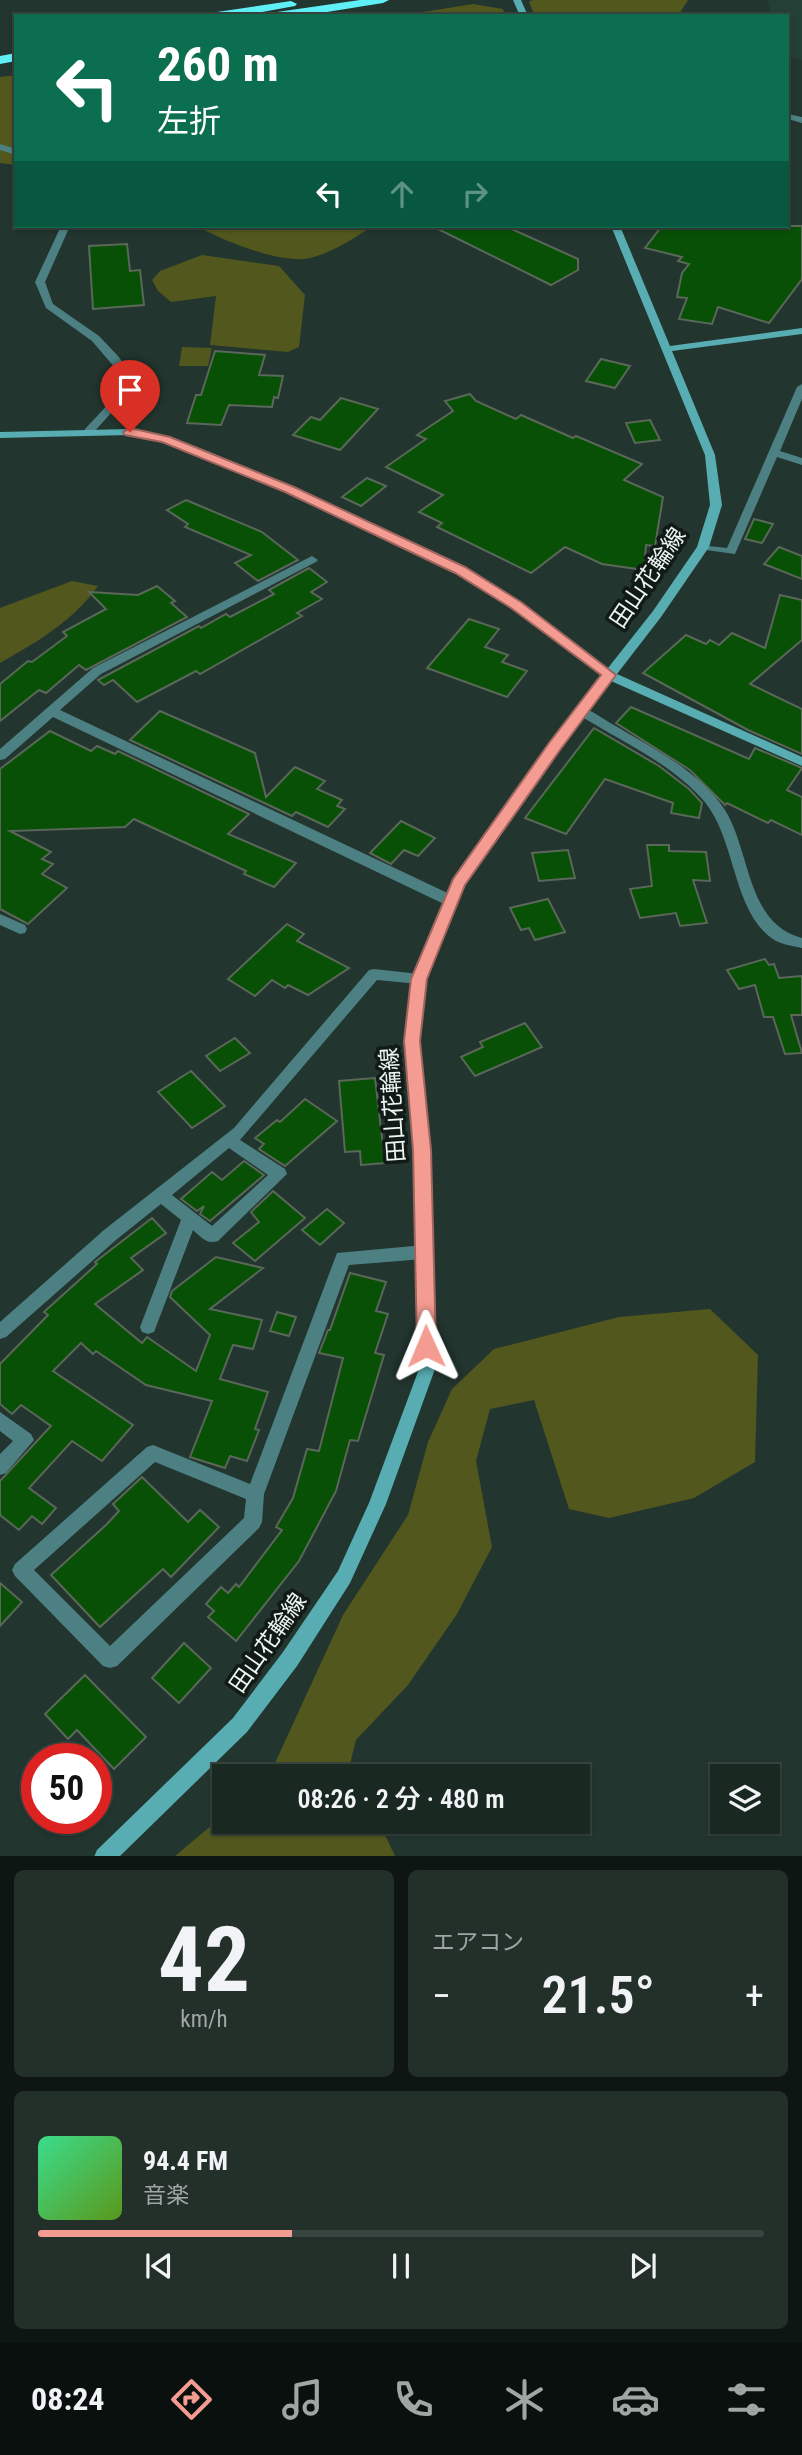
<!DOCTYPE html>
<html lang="ja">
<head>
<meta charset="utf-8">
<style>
  body { margin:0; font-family:"Roboto Condensed","Noto Sans JP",sans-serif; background:#23302a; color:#f1f3f6; height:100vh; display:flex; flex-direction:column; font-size:26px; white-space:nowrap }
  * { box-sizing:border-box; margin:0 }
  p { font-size:23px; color:#9fa6a5 }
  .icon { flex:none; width:38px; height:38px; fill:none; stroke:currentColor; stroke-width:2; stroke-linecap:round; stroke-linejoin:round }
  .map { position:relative; height:1856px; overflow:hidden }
  .drawer { display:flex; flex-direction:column; gap:14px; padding:14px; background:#0e1613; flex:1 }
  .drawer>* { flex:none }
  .hud { position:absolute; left:14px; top:14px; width:775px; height:214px; border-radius:0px; box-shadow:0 2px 5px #0004,0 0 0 2px #384440; background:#0b6e4f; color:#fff; overflow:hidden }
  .buttons { position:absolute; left:710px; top:1764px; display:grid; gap:14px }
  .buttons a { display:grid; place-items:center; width:70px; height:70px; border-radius:0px; background:#1a2822; box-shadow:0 2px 5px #0004,0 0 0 2px #384440; font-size:35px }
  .speed { position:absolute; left:21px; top:1743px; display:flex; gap:14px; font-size:35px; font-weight:700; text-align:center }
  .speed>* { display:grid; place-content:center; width:91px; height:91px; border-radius:50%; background:#1a2822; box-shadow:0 2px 5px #0004,0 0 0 2px #384440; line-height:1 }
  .speed .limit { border:10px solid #d22; background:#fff; color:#111 }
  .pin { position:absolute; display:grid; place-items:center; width:60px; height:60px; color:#fff; margin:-72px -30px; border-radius:50% 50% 50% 0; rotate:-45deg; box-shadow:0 0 7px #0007 }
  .pin .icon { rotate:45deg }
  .me { position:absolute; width:77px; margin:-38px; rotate:359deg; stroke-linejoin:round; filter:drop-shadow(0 0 5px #0008) }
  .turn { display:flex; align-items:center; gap:24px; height:147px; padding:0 28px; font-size:32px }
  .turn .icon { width:91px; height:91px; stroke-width:2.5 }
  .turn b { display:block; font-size:49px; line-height:60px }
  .lanes { display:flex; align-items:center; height:66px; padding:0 28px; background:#0003; justify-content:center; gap:35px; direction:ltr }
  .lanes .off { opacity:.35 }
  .big { font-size:52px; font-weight:600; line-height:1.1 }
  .drawer .card { flex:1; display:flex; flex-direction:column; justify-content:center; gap:10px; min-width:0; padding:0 24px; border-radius:10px; background:#23302a }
  .drawer .dial { align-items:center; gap:0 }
  .dial b { font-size:91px; line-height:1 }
  .song { display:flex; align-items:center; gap:21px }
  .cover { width:84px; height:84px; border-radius:10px; background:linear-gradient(135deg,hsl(150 70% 55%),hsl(90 70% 35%)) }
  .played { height:7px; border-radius:4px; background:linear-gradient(90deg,#f59c92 35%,#384440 35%) }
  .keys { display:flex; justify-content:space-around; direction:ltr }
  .heat { display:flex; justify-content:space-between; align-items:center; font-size:38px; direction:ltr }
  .drawer .tiles { flex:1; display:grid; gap:14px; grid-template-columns:1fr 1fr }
  .card:last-child { grid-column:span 2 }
  .trip { position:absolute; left:212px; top:1764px; width:378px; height:70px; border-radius:0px; background:#1a2822; box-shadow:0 2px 5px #0004,0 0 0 2px #384440; font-weight:600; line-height:70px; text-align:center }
  .tabs { display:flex; height:112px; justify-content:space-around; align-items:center; background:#0a100e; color:#9fa6a5 }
  .tabs .icon { width:49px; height:49px }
  .tabs .active { color:#f59c92 }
  .tabs b { font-size:32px; color:#f1f3f6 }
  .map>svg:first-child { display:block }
  .built { fill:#233f36 }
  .green { fill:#52571e }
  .building { fill:#075006; stroke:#5a6759; stroke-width:2 }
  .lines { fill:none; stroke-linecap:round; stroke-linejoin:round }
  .street { fill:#4d8083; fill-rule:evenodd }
  .secondary { fill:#57adb2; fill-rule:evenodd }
  .highway { fill:#5feff7; fill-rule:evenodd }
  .route { fill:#f59c92; stroke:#9f655f; stroke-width:2 }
  .labels { text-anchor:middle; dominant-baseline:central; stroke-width:7; stroke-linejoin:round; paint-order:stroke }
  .street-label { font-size:23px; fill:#ecf7f3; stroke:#121a17 }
</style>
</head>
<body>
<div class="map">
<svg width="802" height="1857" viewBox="0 0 802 1857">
  <rect width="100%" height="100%" fill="#22352e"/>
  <polygon class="built" points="767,0 802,0 802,60 788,56 788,16 772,16"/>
  <g class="green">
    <polygon points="533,0 688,0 678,16 535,16 529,2"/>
    <polygon points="473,4 503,9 505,16 398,16"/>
    <polygon points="16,75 16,165 0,163 0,77"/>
    <path d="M197,226H372C352,240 333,252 310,258C282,265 221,240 197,226Z"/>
    <polygon points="202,255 279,266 305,295 299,347 288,352 210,345 216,296 171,302 158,291 152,280 160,271"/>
    <polygon points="182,347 212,348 208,366 179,366"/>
    <path d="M72,581L98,586C73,621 37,642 0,663V608Z"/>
    <polygon points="710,1309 758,1355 755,1462 694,1498 609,1518 569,1509 534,1400 490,1409 476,1461 492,1547 457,1614 408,1685 356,1740 347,1776 269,1776 343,1615 408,1515 428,1442 452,1389 494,1349 619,1317"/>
    <polygon points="224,1815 224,1822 362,1822 386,1837 395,1856 175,1856"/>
  </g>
  <g class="building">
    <polygon points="432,226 505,226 578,259 578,270 551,285"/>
    <polygon points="662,226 763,226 775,228 777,226 802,226 802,279 769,323 718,307 712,324 679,319 687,298 677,297 682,273 689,264 678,261 682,257 645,248"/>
    <polygon points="127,244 130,271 140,270 144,305 93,309 89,246"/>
    <polygon points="215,351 265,355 259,375 283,376 278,398 274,397 272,407 229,405 221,425 187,423 196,395 201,395"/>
    <polygon points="601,359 630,366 615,388 586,381"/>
    <polygon points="470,394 476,401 516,419 521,415 573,438 576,436 642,464 624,480 663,497 655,546 646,545 644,570 602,564 565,547 531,573 437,527 442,523 419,512 443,495 386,467 426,439 417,435 453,411 445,401"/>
    <polygon points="341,398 378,409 340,450 293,435 311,417 320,420"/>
    <polygon points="650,420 660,440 635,443 626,423"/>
    <polygon points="367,478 386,486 361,506 342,497"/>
    <polygon points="186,500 262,532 298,560 258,581 235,563 251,555 185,527 188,524 167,510"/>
    <polygon points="754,519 773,524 762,543 745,539"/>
    <polygon points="779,547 802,556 802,579 764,564"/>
    <polygon points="309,568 327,582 311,592 322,599 297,613 302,616 200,674 196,671 137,702 113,680 104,685 98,680 199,626 201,628 226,614 230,617 274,594 269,590"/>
    <polygon points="157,586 175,601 171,603 187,617 86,670 79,665 46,693 39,690 0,721 0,684 28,661 32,662 67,636 63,632 106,609 89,592 138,595"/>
    <polygon points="780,595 802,600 802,640 750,684 802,709 802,754 748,730 643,673 686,635 706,644 710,640 719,645 732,633 765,648"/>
    <polygon points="469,619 499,629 485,647 508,655 502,662 527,671 507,697 427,668"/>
    <polygon points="631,707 749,759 755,748 802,768 787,790 802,797 802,835 771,820 768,823 727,803 725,805 690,770 616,723"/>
    <polygon points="160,711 255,753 266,797 295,767 325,781 317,789 342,800 337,806 345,809 328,827 296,812 292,816 130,740"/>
    <polygon points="594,728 659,766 689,789 702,803 699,818 671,813 673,803 605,779 566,834 525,818"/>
    <polygon points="50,731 91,751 97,746 115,754 118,751 249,814 228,834 296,863 274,887 244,874 246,871 134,819 125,827 10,831 51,852 42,859 53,864 42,874 67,888 28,924 0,909 0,769"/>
    <polygon points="401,821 435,838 418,856 404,850 391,864 370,853"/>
    <polygon points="647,845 669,845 669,851 706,852 710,881 693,880 707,923 680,926 676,913 640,918 630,889 652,886"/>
    <polygon points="568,850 575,878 539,881 532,853"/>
    <polygon points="548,899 565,932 535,940 529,928 521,930 510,908"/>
    <polygon points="287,924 304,934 297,941 349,968 308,995 288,985 285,988 272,980 255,996 228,979"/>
    <polygon points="765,959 769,965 774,964 779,978 802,976 802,1015 791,1015 802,1053 785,1054 773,1017 764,1017 755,985 739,989 727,970"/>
    <polygon points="525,1023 542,1047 475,1076 461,1057 483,1047 480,1042"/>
    <polygon points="235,1038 250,1053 220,1071 206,1056"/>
    <polygon points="191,1071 225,1106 192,1128 158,1092"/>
    <polygon points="375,1078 385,1163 361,1165 360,1151 345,1152 339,1081"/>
    <polygon points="305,1099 337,1121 285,1166 259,1149 264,1144 255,1138 277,1120 280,1122"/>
    <polygon points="244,1161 264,1175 210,1221 200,1214 204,1206 197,1211 181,1199 212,1172 222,1180"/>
    <polygon points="273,1191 305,1218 255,1261 233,1243 259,1222 251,1212"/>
    <polygon points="327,1209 344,1223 320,1245 302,1230"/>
    <polygon points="152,1218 166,1233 131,1258 143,1270 95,1304 142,1343 147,1337 196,1371 210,1335 170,1297 172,1291 216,1257 263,1268 210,1309 262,1320 253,1349 233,1345 220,1379 268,1392 255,1429 259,1430 247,1461 230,1456 225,1468 190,1457 212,1401 146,1385 96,1351 93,1354 81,1343 53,1371 133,1425 102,1461 72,1441 29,1488 56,1508 42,1524 32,1516 19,1530 0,1515 0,1481 51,1426 21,1405 12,1414 0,1404 0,1364 48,1315 44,1312 97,1264 95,1262"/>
    <polygon points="350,1273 386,1282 376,1311 388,1314 375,1353 384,1355 358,1441 350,1440 336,1491 299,1561 236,1641 208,1617 214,1611 206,1604 221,1587 228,1593 236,1584 239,1587 282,1530 276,1527 293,1498 307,1449 319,1451 343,1358 319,1353 328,1330 330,1330"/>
    <polygon points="277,1312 296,1317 289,1336 270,1331"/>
    <polygon points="142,1477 188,1522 200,1510 219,1527 171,1577 163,1569 100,1627 51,1575 107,1524 119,1511 113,1504"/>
    <polygon points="0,1583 22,1602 0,1626"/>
    <polygon points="184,1643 211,1668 179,1703 152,1678"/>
    <polygon points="85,1675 146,1737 114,1769 77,1730 68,1739 45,1714"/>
  </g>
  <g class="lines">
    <g class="street">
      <polygon points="788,114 802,117 802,123 788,119"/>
      <polygon points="0,144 16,149 16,155 0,150"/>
      <polygon points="61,226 70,226 45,282 53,304 99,336 118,356 138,383 93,433 85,433 85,429 128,383 92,341 46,308 35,282"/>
      <polygon points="802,384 802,399 780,451 802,458 802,465 777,457 735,554 699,549 699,545 727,548 797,387"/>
      <polygon points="312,556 318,560 316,562 101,674 60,710 456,897 458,901 456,905 446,905 53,717 5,759 0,760 0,749 93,668"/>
      <path d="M581,707C593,711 603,719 614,725C652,748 700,771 725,810C751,852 746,923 802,938V948C794,946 784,945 776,941C732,915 737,840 704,801C671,763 619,740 577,714L575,711L577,708Z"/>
      <polygon points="0,914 25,925 27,929 25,933 20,934 0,925"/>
      <path d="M374,969L419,974L424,975L426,979L424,983L419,984L377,980L240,1140L285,1169L287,1174L218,1241C207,1245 201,1237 193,1230L154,1332L148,1334L142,1332L140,1327L181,1220L161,1204L116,1240L6,1337L0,1339V1322L104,1230L234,1128L369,970ZM229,1148L268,1175L212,1226L172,1195Z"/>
      <path d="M424,1245L430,1247L432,1252L430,1257L424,1259L349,1265L264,1494L262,1522L259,1528L117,1666L110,1668L103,1666L15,1576L12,1570L15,1564L147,1447L153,1445L250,1484L337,1253ZM155,1462L246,1499L244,1518L110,1646L34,1570Z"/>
      <polygon points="0,1412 31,1434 34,1440 6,1473 0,1475 0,1454 13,1441 0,1431"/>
    </g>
    <g class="secondary">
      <polygon points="513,0 521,0 528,16 520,16"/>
      <polygon points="611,226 620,226 670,346 802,328 802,334 672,351 715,455 722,505 709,547 661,617 617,674 802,757 802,766 611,681 559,749 464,885 426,979 419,1041 430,1150 435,1369 386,1504 350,1583 297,1666 247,1732 119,1857 94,1857 97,1850 233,1718 283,1652 338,1571 369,1503 419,1369 414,1150 405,1041 412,979 453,879 549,743 602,676 512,608 456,573 285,491 194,453 163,442 130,435 0,438 0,432 130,429 170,437 202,449 293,487 464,567 520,602 608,668 653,611 697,547 710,505 705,455"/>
    </g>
    <g class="highway">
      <polygon points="360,0 389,0 383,3 302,16 271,16 277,12"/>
      <polygon points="291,1 297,4 295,6 240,16 211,16 217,12"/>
      <polygon points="16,53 16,61 0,64 0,56"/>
    </g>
  </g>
  <polygon class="route" points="130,428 170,437 294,487 465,567 521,602 616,675 560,750 465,885 427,979 420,1041 431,1150 436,1346 433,1352 426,1354 420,1352 417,1346 413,1150 404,1041 411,979 453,879 549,743 601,675 511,608 455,573 285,492 162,442 125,435 123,432"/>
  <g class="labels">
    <g class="street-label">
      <text transform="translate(648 578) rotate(-56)">田山花輪線</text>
      <text transform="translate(393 1105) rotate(-94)">田山花輪線</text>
      <text transform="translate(268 1643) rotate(-55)">田山花輪線</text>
    </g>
  </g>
</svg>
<div class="buttons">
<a><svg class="icon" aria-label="layers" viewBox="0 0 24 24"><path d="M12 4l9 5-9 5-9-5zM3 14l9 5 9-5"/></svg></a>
</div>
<div class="speed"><div class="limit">50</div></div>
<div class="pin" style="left:130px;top:432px;background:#d93025"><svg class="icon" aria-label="arrive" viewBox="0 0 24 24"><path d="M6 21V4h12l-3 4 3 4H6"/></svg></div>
<svg class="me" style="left:426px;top:1346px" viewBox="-20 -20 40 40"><path d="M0-17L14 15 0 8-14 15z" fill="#f59c92" stroke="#fff" stroke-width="4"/></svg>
<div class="trip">08:26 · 2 分 · 480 m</div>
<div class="hud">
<div class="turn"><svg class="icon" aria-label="left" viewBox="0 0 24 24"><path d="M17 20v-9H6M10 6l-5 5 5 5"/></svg><div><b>260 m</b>左折</div></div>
<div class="lanes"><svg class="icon" aria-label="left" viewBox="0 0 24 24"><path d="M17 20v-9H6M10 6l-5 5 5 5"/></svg><svg class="icon off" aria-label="ahead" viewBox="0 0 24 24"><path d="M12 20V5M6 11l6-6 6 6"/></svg><svg class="icon off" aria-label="right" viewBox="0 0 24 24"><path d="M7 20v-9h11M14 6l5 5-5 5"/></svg></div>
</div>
</div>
<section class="drawer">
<div class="tiles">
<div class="card dial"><b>42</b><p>km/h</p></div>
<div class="card"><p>エアコン</p>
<div class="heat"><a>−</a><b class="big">21.5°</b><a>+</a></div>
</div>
<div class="card">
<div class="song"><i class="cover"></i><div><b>94.4 FM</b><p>音楽</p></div></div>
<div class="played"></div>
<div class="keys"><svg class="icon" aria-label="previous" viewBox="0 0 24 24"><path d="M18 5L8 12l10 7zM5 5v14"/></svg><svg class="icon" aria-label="pause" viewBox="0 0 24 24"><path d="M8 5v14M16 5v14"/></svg><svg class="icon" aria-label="next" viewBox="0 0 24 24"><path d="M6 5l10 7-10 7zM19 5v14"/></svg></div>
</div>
</div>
</section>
<nav class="tabs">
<b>08:24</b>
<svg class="icon active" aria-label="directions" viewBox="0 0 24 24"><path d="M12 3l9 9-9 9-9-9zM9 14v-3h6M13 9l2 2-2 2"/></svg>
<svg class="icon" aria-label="music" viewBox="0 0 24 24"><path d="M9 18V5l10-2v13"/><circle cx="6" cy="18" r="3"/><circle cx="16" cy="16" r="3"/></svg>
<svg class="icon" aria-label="phone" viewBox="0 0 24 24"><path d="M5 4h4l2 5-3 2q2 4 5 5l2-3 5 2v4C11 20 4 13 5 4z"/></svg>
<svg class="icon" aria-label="climate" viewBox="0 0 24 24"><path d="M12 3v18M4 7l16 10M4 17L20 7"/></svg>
<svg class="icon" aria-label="car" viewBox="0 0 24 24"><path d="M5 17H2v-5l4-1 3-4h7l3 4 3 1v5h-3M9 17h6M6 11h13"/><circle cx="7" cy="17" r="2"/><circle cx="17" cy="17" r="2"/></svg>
<svg class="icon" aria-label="filters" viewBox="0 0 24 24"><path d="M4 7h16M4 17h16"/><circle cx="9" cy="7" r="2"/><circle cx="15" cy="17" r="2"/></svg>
</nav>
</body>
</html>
